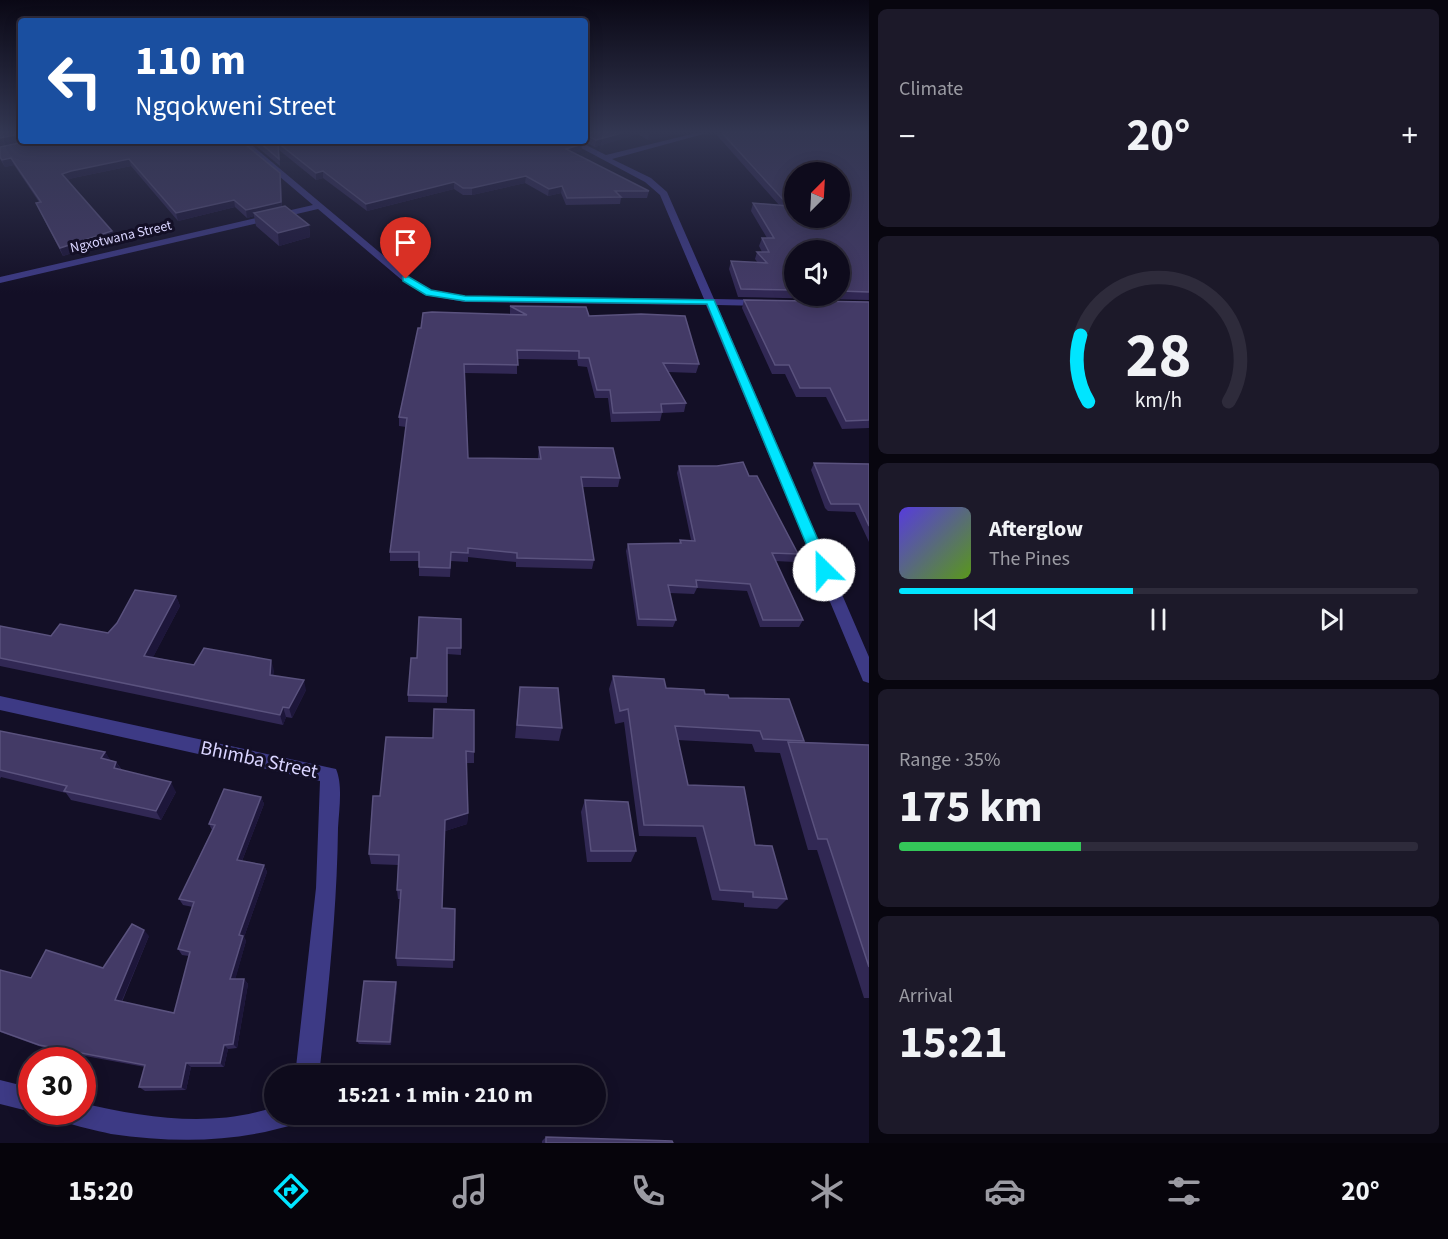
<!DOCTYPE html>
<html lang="en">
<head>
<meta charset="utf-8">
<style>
  body { margin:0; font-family:"Source Sans 3",sans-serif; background:#1c1929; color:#f1f3f6; height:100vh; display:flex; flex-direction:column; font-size:22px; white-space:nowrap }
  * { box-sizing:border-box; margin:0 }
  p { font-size:20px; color:#9b9ba3 }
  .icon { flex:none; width:33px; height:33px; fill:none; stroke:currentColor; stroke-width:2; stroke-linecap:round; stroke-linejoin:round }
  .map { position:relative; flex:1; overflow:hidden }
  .sheet { display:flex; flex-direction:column; gap:9px; padding:9px; background:#08060f; width:579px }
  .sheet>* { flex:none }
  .hud { position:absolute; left:18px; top:18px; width:570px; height:126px; border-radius:6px; box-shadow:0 3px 15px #0003,0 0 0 2px #2e2b3b; background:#1a4fa0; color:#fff; overflow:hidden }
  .needle { width:39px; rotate:24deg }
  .controls { position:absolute; left:784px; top:162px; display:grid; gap:12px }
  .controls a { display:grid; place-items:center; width:66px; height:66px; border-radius:50%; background:#0e0b1c; box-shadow:0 3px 15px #0003,0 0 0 2px #2e2b3b; font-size:30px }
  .speed { position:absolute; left:18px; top:1047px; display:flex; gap:12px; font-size:30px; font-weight:700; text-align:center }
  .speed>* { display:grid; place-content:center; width:78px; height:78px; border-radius:50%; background:#0e0b1c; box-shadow:0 3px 15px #0003,0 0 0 2px #2e2b3b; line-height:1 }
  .speed .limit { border:9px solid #d22; background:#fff; color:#111 }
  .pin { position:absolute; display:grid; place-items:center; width:51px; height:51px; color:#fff; margin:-62px -26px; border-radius:50% 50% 50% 0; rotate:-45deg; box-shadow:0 0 6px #0007 }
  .pin .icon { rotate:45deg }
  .me { position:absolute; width:66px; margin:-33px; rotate:337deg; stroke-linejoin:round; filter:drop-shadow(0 0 4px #0008) }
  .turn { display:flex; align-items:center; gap:21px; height:126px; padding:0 18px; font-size:27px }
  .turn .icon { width:78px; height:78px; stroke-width:2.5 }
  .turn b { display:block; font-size:42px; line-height:51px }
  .big { font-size:45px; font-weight:700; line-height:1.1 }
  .sheet .card { flex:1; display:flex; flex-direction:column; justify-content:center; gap:9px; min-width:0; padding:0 21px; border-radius:9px; background:#1c1929 }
  .sheet .dial { align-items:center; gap:0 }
  .dial svg { height:156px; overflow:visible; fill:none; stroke:#2e2b3b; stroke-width:7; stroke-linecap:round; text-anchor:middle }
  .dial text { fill:#f1f3f6; stroke:none }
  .song { display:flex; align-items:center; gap:18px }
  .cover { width:72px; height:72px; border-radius:9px; background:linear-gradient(135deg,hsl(250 70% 55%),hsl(90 70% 35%)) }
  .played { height:6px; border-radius:3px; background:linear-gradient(90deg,#00e5ff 45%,#2e2b3b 45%) }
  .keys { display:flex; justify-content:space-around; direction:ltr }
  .heat { display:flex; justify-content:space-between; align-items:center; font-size:33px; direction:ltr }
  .charge { height:9px; border-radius:4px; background:linear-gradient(90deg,#34c759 35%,#2e2b3b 0) }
  .trip { position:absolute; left:264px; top:1065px; width:342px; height:60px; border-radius:30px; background:#0e0b1c; box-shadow:0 3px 15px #0003,0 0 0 2px #2e2b3b; font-weight:700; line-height:60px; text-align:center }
  .tabs { display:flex; height:96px; justify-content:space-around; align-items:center; background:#06040b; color:#9b9ba3 }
  .tabs .icon { width:42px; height:42px }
  .tabs .on { color:#00e5ff }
  .tabs b { font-size:27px; color:#f1f3f6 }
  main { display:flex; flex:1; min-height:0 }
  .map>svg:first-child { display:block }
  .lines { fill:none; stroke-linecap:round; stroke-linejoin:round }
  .street { fill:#3d3a85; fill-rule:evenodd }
  .wall { fill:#312854; fill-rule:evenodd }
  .shaded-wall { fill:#1d163a }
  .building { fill:#433a66; stroke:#5a527e; stroke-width:1.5; fill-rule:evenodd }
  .route { fill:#00e5ff; stroke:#0095a6; stroke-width:1.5 }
  .labels { text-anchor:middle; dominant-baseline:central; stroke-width:6; stroke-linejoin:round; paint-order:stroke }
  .far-street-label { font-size:14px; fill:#d9d4ff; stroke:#130f26 }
  .near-street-label { font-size:20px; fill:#d9d4ff; stroke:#130f26 }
</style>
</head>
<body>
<main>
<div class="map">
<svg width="869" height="1143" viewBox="0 0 869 1143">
  <rect width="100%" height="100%" fill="#130f26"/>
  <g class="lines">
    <g class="street">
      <polygon points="696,133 707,133 612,159 651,178 667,192 714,299 764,300 769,303 764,306 717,305 869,657 869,683 863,681 861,676 706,305 465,302 425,295 403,281 318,209 0,283 0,277 313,205 238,141 247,141 409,277 432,290 465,296 704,299 660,195 645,182 568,141 578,141 606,155"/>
      <path d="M0,696L336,769C343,785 339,810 338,828C337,911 328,993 319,1076H295L316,888L320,781L0,710Z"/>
      <polygon points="0,1080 32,1088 32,1112 34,1112 32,1112 0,1104"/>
      <path d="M82,1103C145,1118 213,1128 274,1107V1114H301L298,1123C237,1143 175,1143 111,1134C95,1130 78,1127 62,1121L59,1112H82Z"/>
    </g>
  </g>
  <g class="wall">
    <polygon points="585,133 684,133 648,140 638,134 595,147 583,141 585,141"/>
    <path d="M715,133H869V300L738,297L729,269L731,261L758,263L755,259L757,252H762L759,246L762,238H767L751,211L753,203L779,205ZM795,250H840V296H795Z"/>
    <polygon points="28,141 281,180 282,207 309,225 310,237 279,246 256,226 254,216 247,218 235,207 178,221 131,166 73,178 67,180 112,231 114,239 63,256 39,210 36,203 39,202 14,165 5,167 0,159 0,147"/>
    <polygon points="250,141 577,141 582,144 581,151 574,153 649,191 647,198 621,198 620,204 566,205 561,193 548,196 525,183 472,195 463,195 454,189 367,211 323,178 316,180 279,150 280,166"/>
    <polygon points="744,300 869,302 869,428 842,429 826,397 796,397 785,374 772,374 742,308"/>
    <polygon points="510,306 589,316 699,364 696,373 668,372 686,403 684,412 662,413 660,421 611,422 608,398 595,398 587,367 578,366 577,360 517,359 517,374 465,373 468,458 538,459 539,447 620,478 618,487 582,487 594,560 592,569 516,567 516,562 468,557 468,562 451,561 450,577 419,576 419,561 390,561 390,552 406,427 399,426 399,417 421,328 510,314"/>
    <polygon points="814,463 869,464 869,542 855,512 828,511 825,508 811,470"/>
    <polygon points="679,466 749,476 798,554 795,562 775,561 803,620 799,627 760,627 747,591 697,588 694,594 670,593 676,620 673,627 637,626 626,551 628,544 679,543 680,540 691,540 677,473"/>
    <polygon points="176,596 180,606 153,657 194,665 274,670 273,675 306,690 292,718 286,717 283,725 0,666 0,626 51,636 108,633"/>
    <polygon points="419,617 461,648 461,655 447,654 447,703 408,702 408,695 417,658"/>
    <polygon points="613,676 666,688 729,698 804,741 803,742 869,745 869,998 864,998 817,850 808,850 780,753 755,752 752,744 677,740 688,785 755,845 787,899 777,909 744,907 744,903 712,900 696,837 639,836 624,722 615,724 609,689"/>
    <polygon points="520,687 562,728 559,741 515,738"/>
    <polygon points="0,731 105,752 110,760 116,762 122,770 176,792 161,820 71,800 66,793 1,777 0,779"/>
    <polygon points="433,738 474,752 474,763 466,763 468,813 467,824 445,831 442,908 455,909 453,968 397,966 396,958 400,899 398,899 397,890 398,865 371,864 369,854 380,796"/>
    <polygon points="261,797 264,804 242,861 264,865 267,872 244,937 246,941 235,979 244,979 248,984 237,1048 228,1049 224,1067 191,1067 186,1090 145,1091 139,1087 145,1067 47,1049 0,1032 0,970 31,978 103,968 149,936 122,1002 174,1013 189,956 182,955 178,949 193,907 183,905 179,899 212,830 209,824"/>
    <polygon points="585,800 636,851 631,862 587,862 581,812"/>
    <polygon points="396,982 397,986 391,1045 359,1044 357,1041"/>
    <polygon points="546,1137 673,1143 542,1143 542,1141"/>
  </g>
  <g class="shaded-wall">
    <polygon points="622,133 638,133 638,134 595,147 596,140"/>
    <polygon points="649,133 684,133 648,140"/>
    <polygon points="21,134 21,141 24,141 0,146 0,138"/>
    <polygon points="582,144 581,151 565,155 566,149"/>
    <polygon points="11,158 14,165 5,167 2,160"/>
    <polygon points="129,159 131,166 73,178 64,181 62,174 71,171"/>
    <polygon points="323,171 323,178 316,180 316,173"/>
    <polygon points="280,173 282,210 254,213 254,216 247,218 246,210"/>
    <polygon points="526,176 525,183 472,195 472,188"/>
    <polygon points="454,182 454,189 367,211 366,204"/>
    <polygon points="562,186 561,193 548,196 549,189"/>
    <polygon points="234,200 235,207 178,221 176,213"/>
    <polygon points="309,225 310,237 279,246 278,233"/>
    <polygon points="112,231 114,239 63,256 60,248"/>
    <polygon points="176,596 180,606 149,665 144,656"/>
    <polygon points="271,660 274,670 272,684 270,675"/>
    <polygon points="304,680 306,690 292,718 289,708"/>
    <polygon points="283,707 286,717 283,725 280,715"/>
    <polygon points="105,752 111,761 101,758"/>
    <polygon points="116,762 122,771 114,768"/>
    <polygon points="171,782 176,792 161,820 156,811"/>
    <polygon points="261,797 264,804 240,866 237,860"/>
    <polygon points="468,813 467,824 445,831 445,820"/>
    <polygon points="264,865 267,872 244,937 246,941 234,984 230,979 239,935"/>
    <polygon points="144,930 149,936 120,1005 115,1000"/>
    <polygon points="244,979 248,984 237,1048 233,1044"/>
    <polygon points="396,982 397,986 391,1045 390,1042"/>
    <polygon points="224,1045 228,1049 224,1067 220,1063"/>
    <polygon points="186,1063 191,1067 186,1090 181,1087"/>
  </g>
  <g class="building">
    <polygon points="0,133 21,133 21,134 0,138"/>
    <polygon points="585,133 622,133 596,140 585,135"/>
    <path d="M722,133H869V292L840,291V250H795V290L741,289L731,261L767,263L757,252H769L762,238H774L753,203L789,206ZM795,172H840V218H795Z"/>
    <polygon points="28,141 241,141 280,173 281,202 246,210 234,200 176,213 129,159 71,171 62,174 112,231 60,248 36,203 41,202 11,158 2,160 0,157 0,147"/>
    <polygon points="258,141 577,141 582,144 566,149 649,191 615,191 621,197 567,198 562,186 549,189 526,176 472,188 463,188 454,182 366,204 323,171 316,173 278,143 279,159"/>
    <polygon points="285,206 309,225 278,233 254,213"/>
    <polygon points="744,300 869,302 869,420 846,421 830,388 800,388 789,365 775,365"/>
    <polygon points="510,306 586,307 589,316 641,314 685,316 699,364 663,363 686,403 661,404 662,412 613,413 610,390 597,390 589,358 579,358 579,351 517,350 518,365 464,364 468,458 541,459 539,447 613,448 620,478 581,477 594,560 517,558 517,553 468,548 468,553 451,552 450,568 419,567 419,552 390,552 407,418 399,417 418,328 421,328 423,313 432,312 527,315"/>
    <polygon points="743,462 749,476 757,476 798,554 772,553 803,620 763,620 750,584 696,580 697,587 668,585 676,620 639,619 628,544 681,543 680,540 695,541 679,466 717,466"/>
    <polygon points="814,463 869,464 869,526 859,504 831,504 829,500"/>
    <polygon points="135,590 176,596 144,656 194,665 204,648 271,660 270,675 304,680 289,708 283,707 280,715 0,658 0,626 51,636 60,624 108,633 117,623"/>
    <polygon points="419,617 461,619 461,648 447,648 447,696 408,695 411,658 417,658"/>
    <polygon points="613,676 664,679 666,688 704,690 705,694 728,695 729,698 789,699 804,741 763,739 760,731 675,726 688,785 744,787 755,845 772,846 787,899 753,897 753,892 720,890 703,826 644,825 628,709 620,711"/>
    <polygon points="520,687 558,688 562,728 517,725"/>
    <polygon points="434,709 474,710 474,752 466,751 468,813 445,820 442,908 455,909 454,960 396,958 401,890 397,890 399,855 369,854 373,796 380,796 386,737 433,738"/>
    <polygon points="0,731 105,752 101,758 116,762 114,768 171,782 156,811 64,791 67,786 0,770"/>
    <polygon points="788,742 869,745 869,967 827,839 818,839"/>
    <polygon points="224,789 261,797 237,860 264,865 239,935 243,936 230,979 244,979 233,1044 224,1045 220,1063 186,1063 181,1087 139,1087 145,1065 39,1045 0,1031 0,970 31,978 46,950 103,968 132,924 144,930 115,1000 174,1013 190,952 178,949 194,902 179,899 215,825 209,824"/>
    <polygon points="585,800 628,802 636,851 591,851"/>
    <polygon points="364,981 396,982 390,1042 357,1041"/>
    <polygon points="546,1137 672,1141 673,1143 546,1143"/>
  </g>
  <linearGradient id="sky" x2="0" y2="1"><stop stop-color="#0a0815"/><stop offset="0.45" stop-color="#333752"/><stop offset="1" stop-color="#333752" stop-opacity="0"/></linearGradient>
  <rect width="869" height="293" fill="url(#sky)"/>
  <polygon class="route" points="403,277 409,277 431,290 465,296 714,300 831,570 829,574 819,574 817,570 707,304 465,301 426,295 403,281"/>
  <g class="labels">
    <g class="far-street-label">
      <text transform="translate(121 237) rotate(-13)">Ngxotwana Street</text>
    </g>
    <g class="near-street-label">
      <text transform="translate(259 760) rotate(12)">Bhimba Street</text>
    </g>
  </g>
</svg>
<div class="controls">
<a><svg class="needle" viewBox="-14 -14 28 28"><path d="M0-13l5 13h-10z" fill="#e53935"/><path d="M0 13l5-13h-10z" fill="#9b9ba3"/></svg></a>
<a><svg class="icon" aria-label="sound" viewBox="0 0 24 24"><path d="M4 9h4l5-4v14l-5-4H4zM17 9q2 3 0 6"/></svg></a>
</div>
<div class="speed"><div class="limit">30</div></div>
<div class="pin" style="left:406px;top:279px;background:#d93025"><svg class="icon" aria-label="arrive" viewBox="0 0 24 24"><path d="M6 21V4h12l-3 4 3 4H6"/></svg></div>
<svg class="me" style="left:824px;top:570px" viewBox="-20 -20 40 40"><circle r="19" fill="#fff"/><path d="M0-13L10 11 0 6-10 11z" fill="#00e5ff"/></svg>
<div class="trip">15:21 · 1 min · 210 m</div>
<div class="hud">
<div class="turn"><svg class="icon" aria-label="left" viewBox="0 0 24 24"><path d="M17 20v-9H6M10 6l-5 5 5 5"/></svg><div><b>110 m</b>Ngqokweni Street</div></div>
</div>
</div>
<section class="sheet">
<div class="card"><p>Climate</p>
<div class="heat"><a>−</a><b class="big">20°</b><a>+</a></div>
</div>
<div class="card dial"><svg viewBox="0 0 100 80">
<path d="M14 69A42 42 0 1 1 86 69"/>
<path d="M14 69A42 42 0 0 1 10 35" stroke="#00e5ff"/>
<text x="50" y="56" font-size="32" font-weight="700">28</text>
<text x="50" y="72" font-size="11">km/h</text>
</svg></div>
<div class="card">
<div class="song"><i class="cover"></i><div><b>Afterglow</b><p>The Pines</p></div></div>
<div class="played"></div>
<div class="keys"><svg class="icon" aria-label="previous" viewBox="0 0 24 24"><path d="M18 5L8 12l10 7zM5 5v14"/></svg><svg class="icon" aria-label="pause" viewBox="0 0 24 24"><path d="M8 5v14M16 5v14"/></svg><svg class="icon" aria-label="next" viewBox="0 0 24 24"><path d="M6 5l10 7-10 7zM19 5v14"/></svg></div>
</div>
<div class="card"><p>Range · 35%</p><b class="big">175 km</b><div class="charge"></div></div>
<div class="card"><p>Arrival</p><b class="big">15:21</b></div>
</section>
</main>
<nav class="tabs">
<b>15:20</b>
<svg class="icon on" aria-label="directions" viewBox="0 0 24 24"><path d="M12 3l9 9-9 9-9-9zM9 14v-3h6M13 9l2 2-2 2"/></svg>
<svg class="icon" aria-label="music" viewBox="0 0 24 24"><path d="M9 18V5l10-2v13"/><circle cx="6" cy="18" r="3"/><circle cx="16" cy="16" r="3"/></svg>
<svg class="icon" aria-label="phone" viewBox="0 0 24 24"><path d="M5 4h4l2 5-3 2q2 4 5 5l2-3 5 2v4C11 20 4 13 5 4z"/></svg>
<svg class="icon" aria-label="climate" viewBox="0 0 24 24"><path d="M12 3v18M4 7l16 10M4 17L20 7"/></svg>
<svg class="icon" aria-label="car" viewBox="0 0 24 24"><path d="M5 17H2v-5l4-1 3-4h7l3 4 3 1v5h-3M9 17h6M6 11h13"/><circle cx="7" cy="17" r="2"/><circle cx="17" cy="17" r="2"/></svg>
<svg class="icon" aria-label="filters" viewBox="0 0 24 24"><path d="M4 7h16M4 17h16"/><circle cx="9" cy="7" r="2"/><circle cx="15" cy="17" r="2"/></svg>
<b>20°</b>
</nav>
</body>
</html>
